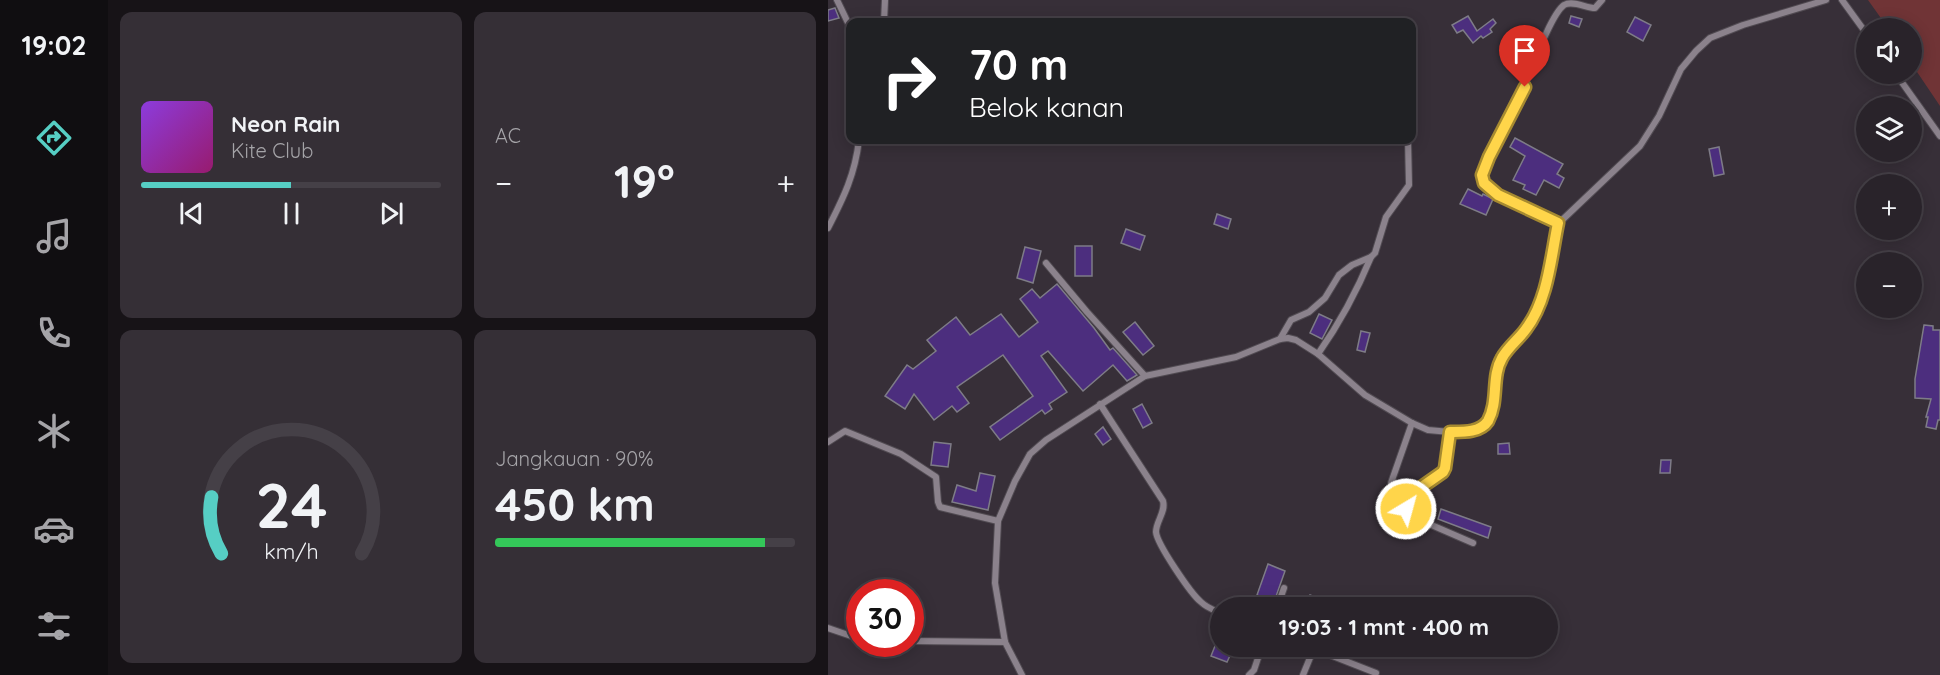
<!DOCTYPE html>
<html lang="id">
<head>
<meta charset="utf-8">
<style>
  body { margin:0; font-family:Quicksand,sans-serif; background:#352f36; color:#f1f3f6; height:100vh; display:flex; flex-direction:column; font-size:22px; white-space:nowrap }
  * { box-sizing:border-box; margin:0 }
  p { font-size:20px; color:#a5a4a8 }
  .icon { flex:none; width:33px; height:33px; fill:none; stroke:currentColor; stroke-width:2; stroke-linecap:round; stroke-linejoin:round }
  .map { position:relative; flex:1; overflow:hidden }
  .side { display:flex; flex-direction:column; gap:12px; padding:12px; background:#171317; width:720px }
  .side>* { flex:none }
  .banner { position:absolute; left:18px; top:18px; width:570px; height:126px; border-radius:12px; box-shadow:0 3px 15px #0003,0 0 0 2px #454047; background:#202124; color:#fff; overflow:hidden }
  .controls { position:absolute; left:1028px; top:18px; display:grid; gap:12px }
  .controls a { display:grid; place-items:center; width:66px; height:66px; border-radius:50%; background:#29232a; box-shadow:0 3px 15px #0003,0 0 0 2px #454047; font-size:30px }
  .speed { position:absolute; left:18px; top:579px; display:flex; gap:12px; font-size:30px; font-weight:700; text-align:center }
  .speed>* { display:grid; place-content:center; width:78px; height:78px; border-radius:50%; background:#29232a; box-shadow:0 3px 15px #0003,0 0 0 2px #454047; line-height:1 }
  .speed .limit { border:9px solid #d22; background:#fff; color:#111 }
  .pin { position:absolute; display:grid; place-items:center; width:51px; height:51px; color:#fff; margin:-62px -26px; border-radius:50% 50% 50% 0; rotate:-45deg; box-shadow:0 0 6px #0007 }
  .pin .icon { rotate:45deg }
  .me { position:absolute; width:66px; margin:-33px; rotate:37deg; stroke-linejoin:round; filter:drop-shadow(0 0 4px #0008) }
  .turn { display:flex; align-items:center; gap:21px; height:126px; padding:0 24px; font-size:27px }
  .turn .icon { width:78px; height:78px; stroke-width:2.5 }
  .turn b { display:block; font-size:42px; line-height:51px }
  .big { font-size:45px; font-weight:800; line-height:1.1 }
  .side .card { flex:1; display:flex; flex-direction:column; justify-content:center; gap:9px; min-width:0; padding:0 21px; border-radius:12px; background:#352f36 }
  .side .dial { align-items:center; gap:0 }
  .dial svg { height:156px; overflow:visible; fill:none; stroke:#454047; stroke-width:7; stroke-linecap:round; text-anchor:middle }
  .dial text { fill:#f1f3f6; stroke:none }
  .song { display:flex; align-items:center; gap:18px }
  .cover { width:72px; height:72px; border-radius:9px; background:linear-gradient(135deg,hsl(270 70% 55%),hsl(320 70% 35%)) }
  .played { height:6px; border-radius:3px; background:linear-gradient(90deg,#56cec4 50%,#454047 50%) }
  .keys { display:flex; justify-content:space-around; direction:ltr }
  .heat { display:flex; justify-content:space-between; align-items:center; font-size:33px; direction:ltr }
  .charge { height:9px; border-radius:4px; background:linear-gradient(90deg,#34c759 90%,#454047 0) }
  .side .tiles { flex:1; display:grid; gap:12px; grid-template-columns:repeat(2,1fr) }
  .trip { position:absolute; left:382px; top:597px; width:348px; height:60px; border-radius:30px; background:#29232a; box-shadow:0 3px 15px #0003,0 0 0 2px #454047; font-weight:800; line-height:60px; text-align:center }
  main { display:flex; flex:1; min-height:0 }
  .dock { display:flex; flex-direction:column; width:108px; justify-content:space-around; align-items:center; background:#100e11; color:#a5a4a8 }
  .dock .icon { width:42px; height:42px }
  .dock .on { color:#56cec4 }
  .dock b { font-size:27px; color:#f1f3f6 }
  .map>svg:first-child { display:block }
  .green { fill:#703436 }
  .building { fill:#4c2e7e; stroke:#7e7c87; stroke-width:1.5 }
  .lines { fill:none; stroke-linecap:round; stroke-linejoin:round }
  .street-casing { stroke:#514b52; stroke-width:8 }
  .street { stroke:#8b828c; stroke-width:6 }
  .route-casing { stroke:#a68a30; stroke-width:15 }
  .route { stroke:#ffd54a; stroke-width:10 }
</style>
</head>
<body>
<main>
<nav class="dock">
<b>19:02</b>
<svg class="icon on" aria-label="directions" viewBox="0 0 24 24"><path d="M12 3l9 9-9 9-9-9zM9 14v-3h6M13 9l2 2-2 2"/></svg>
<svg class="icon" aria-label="music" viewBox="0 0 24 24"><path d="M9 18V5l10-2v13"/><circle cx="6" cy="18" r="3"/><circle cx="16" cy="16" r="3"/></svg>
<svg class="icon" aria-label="phone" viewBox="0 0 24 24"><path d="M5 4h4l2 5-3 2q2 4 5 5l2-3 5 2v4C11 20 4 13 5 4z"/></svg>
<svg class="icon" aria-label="climate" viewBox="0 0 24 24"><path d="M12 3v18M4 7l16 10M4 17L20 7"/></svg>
<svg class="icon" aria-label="car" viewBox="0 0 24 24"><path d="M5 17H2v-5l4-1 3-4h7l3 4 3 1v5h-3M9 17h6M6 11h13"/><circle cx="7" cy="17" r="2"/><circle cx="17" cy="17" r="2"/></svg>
<svg class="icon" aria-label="filters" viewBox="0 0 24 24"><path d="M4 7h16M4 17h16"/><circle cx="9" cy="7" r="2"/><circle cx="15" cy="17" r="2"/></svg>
</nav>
<section class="side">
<div class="tiles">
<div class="card">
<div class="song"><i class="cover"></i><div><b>Neon Rain</b><p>Kite Club</p></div></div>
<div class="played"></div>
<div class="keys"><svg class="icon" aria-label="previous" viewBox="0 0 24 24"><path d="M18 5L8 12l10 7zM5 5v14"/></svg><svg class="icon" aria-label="pause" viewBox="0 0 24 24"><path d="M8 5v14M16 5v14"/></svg><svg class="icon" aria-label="next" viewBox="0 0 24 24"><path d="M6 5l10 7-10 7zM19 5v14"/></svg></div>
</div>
<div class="card"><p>AC</p>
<div class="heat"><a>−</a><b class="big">19°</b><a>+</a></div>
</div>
<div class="card dial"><svg viewBox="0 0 100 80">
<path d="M14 69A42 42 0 1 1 86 69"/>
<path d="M14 69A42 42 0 0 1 9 40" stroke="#56cec4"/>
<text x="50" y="56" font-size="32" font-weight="700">24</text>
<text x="50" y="72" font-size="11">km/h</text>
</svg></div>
<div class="card"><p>Jangkauan · 90%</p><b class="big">450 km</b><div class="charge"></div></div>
</div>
</section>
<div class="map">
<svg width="1112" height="675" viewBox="0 0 1112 675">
  <rect width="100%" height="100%" fill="#372f38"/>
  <polygon class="green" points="1040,0 1112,0 1112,106 1083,63 1083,28 1060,28"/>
  <g class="building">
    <polygon points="7,8 11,18 0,21 0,10"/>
    <polygon points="640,16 649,31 665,19 668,23 662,29 664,32 655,38 653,36 645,43 635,30 629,33 624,25"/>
    <polygon points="743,16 754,19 751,27 741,23"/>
    <polygon points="807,17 823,25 815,41 799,32"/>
    <polygon points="685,34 705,44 699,56 679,46"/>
    <polygon points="687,138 735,164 729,174 736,178 731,188 716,180 708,195 695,189 697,185 685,180 697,156 682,147"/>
    <polygon points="891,147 896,174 886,176 881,149"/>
    <polygon points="640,189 654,196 655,194 665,199 658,215 632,204"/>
    <polygon points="389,214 403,219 400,229 386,224"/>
    <polygon points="298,229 317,236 312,250 293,243"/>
    <rect x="247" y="246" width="17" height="30"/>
    <polygon points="197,247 213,251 205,283 189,278"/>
    <polygon points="229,284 266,328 282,350 285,348 309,375 299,381 285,365 255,391 220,351 213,356 239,392 221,404 224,409 217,414 214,410 172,440 162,427 205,396 175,355 129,387 141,403 129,412 124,406 106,420 86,394 77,409 57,396 79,365 85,369 108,351 99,340 128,317 142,335 173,314 191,337 210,322 192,299 204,289 212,298"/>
    <polygon points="491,314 504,320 494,339 482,333"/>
    <polygon points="307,322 326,346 315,355 295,332"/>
    <polygon points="1096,325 1105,326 1105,330 1112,330 1112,420 1110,420 1108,429 1098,427 1100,417 1098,417 1103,399 1087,398 1087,379"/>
    <polygon points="533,331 542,333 537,352 529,350"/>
    <polygon points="314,404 324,423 315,428 305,409"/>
    <polygon points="275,427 283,439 275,445 267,434"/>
    <polygon points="106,442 123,444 120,467 103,465"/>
    <polygon points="681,443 682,454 670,454 670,444"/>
    <polygon points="833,460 843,460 842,473 832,473"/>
    <polygon points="152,473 167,476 160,510 124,502 129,485 148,491"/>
    <polygon points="613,509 663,527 660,538 610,519"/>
    <polygon points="440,564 457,571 446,602 429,595"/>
    <polygon points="482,595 512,607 511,608 477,608"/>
    <polygon points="558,597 581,608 553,608"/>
    <polygon points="393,631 393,646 405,649 399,662 383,656"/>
    <polygon points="405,646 427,646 424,654"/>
    <polygon points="509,646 539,646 535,657"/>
  </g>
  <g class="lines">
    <defs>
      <g id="street">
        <polyline points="9,0 22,27"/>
        <polyline points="1014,0 1038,33"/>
        <polyline points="56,22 57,0"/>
        <polyline points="1068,74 1112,136"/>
        <path d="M731,223C716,216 661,194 655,182C650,171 682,116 689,103C699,83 721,16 736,5C745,0 758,8 767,8L774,0"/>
        <path d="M0,228C16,197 27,174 31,140"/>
        <polyline points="218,263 259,312 317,376"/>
        <polyline points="452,339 463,320 481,312 497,298 511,275 524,265 543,257 547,253 558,217 581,185 580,140"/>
        <path d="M490,354C511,324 529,291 543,257"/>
        <path d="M272,404L335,501C338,512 328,521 328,532C329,544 363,594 373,602C379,608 386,610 393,613"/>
        <polyline points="622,432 619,464 615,472 585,493 578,509 585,517 645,543"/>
        <polyline points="0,442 17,431 73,454 108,477 110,502 112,507 170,521"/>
        <polyline points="582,497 564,489 563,483 584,423"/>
        <polyline points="449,608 456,588"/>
        <polyline points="0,628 32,639"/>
        <polyline points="82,641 177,642"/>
        <polyline points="479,646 548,673"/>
        <polyline points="194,675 177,642 167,583 170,521 187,481 202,454 218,440 317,376 408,357 452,339 460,338 468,340 490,354 537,395 584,423 600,430 622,432 640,432 655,426 660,421 664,409 667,376 674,358 698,329 708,312 722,272 725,245 731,223 812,146 831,116 853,69 868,51 882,38 915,25 998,0"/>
        <polyline points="421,675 426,670 434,646"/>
        <polyline points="475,675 486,648"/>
      </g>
    </defs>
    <use href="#street" class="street-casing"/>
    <use href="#street" class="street"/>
  </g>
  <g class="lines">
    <defs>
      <path id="route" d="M578,509L585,493L615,472L617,468L622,432C634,432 652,433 660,421C671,401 663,377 674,358C680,347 691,339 698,329C720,300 723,257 730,223L670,195L656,183L654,175L661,157L697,87"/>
    </defs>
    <use href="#route" class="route-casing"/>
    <use href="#route" class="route"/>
  </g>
</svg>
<div class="controls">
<a><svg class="icon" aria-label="sound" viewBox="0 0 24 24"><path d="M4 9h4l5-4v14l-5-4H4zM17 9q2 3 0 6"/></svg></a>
<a><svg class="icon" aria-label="layers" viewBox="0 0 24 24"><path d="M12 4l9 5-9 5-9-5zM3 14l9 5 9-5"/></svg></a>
<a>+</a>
<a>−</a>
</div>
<div class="speed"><div class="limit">30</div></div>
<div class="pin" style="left:697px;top:87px;background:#d93025"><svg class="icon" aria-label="arrive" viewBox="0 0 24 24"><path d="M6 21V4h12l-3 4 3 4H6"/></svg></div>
<svg class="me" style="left:578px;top:509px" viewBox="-20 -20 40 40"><circle r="17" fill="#ffd54a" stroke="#fff" stroke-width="3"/><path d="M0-11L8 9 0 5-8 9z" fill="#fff"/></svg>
<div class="trip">19:03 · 1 mnt · 400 m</div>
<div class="banner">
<div class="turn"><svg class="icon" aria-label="right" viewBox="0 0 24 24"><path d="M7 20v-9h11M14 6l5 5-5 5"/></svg><div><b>70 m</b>Belok kanan</div></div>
</div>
</div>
</main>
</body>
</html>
